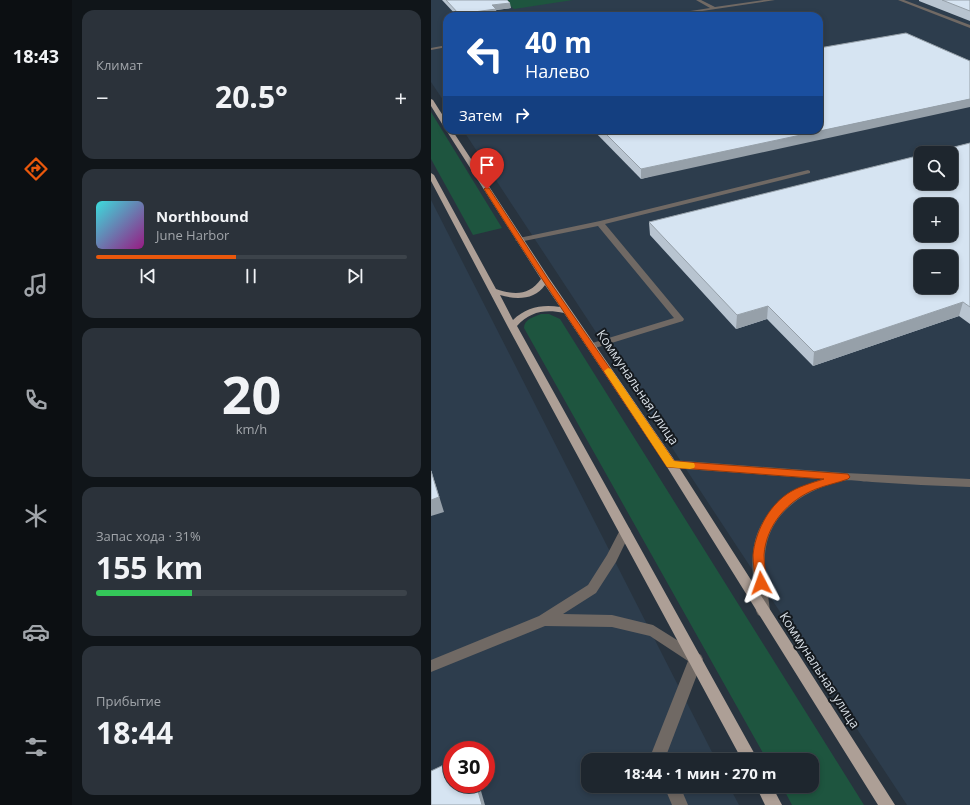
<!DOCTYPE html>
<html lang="ru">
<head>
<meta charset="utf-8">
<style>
  body { margin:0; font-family:"Open Sans",sans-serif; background:#2b323a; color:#f1f3f6; height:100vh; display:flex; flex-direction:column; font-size:15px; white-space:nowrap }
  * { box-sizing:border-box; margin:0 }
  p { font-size:13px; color:#a1a5aa }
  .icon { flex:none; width:22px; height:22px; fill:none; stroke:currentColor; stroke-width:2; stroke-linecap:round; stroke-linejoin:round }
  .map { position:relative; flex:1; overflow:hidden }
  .sheet { display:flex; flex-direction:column; gap:10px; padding:10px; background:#101519; width:359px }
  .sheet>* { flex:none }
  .banner { position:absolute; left:12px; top:12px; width:380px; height:122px; border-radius:12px; box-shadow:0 2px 6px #0003,0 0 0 1px #3c434a; background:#1a4fa0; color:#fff; overflow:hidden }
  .fabs { position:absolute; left:483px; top:146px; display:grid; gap:8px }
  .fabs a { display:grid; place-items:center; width:44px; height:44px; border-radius:8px; background:#1e262e; box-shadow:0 2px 6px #0003,0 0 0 1px #3c434a; font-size:20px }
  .speed { position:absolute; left:12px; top:741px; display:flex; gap:8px; font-size:20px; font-weight:700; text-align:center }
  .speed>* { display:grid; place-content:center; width:52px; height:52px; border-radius:50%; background:#1e262e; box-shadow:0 2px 6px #0003,0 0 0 1px #3c434a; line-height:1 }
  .speed .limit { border:6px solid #d22; background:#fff; color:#111 }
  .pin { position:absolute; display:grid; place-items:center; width:34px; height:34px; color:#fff; margin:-41px -17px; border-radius:50% 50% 50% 0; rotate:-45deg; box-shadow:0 0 4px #0007 }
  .pin .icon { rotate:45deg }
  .me { position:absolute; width:44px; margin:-22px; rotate:356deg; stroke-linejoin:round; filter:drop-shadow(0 0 3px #0008) }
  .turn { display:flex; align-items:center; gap:14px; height:84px; padding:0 16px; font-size:18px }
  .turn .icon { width:52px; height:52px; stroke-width:2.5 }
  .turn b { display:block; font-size:28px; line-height:34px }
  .then { display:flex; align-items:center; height:38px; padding:0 16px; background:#0003; gap:8px; font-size:15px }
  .big { font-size:30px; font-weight:700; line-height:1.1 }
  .sheet .widget { flex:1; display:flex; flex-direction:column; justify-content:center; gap:6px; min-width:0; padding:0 14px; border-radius:12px; background:#2b323a }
  .sheet .dial { align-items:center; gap:0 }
  .dial b { font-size:52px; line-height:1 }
  .song { display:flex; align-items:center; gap:12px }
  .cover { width:48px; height:48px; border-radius:6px; background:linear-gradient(135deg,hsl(180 70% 55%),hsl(310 70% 35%)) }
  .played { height:4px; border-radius:2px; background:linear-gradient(90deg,#ea580c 45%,#3c434a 45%) }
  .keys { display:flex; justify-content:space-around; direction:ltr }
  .heat { display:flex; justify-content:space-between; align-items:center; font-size:22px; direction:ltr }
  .charge { height:6px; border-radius:3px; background:linear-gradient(90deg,#34c759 31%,#3c434a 0) }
  .trip { position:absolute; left:150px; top:753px; width:238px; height:40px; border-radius:12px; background:#1e262e; box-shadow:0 2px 6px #0003,0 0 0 1px #3c434a; font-weight:700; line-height:40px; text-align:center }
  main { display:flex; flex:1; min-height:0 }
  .dock { display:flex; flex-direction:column; width:72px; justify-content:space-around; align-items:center; background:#0c0f12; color:#a1a5aa }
  .dock .icon { width:28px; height:28px }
  .dock .active { color:#ea580c }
  .dock b { font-size:18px; color:#f1f3f6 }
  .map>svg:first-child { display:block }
  .built { fill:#2d3d4d; fill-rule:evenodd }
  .green { fill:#1e553f }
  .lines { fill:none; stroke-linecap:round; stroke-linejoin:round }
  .minor { fill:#706964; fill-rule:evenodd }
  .major { fill:#ad9f96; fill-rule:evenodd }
  .wall { fill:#b8c4d0 }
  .shaded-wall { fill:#96a0a9 }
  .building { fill:#d6e4f2; stroke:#96a0a9; fill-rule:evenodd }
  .route { fill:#ea580c; stroke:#983908 }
  .slow { fill:#f59e0b }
  .labels { text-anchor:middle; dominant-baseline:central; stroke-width:4; stroke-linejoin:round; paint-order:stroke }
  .street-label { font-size:13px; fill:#d6dde4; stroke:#151a1f }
</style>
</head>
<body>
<main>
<nav class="dock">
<b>18:43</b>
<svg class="icon active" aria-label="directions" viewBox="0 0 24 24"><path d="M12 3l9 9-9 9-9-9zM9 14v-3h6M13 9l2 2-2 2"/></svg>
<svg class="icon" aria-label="music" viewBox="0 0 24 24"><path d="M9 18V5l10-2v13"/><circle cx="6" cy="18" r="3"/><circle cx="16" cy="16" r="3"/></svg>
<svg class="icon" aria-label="phone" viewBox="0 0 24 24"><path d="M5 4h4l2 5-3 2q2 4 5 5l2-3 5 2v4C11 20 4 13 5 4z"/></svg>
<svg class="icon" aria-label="climate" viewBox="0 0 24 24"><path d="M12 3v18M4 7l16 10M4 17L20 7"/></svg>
<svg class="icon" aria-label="car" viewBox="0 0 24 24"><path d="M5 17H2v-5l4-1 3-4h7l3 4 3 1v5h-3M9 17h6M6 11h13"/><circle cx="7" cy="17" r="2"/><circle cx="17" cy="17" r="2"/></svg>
<svg class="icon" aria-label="filters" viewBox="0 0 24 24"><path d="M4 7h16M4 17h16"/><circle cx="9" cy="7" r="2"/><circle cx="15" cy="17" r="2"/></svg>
</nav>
<section class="sheet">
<div class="widget"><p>Климат</p>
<div class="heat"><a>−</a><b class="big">20.5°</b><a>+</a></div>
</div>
<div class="widget">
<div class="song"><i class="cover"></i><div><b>Northbound</b><p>June Harbor</p></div></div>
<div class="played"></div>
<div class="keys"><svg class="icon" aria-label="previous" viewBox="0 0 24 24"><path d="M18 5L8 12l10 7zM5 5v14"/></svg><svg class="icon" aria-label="pause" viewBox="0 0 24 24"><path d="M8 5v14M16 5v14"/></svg><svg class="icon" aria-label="next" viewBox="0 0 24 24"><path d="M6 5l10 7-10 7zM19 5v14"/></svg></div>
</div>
<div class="widget dial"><b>20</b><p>km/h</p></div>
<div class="widget"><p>Запас хода · 31%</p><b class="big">155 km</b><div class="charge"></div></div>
<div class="widget"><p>Прибытие</p><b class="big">18:44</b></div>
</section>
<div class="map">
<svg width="539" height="805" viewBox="0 0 539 805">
  <rect width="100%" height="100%" fill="#28333e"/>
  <g class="built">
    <path d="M0,0H539V805H476L32,130H388V16H16V106L0,82ZM490,153H520V183H490ZM490,205H520V235H490ZM490,257H520V287H490Z"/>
    <path d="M0,200L285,760H157V786H298L308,805H0ZM21,750H55V784H21Z"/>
  </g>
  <g class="green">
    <polygon points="72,0 142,0 83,9"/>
    <polygon points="0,112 71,228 42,235 0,159"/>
    <path d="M110,314H118L129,319L433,805H361L351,786H381V760H336L93,328C93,319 103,317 110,314Z"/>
  </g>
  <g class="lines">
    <g class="minor">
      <polygon points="265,0 270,0 284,7 333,0 344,0 238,16 227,16 279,8"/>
      <polygon points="467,0 473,0 539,25 539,28"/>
      <polygon points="16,45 16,47 0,50 0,48"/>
      <polygon points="377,170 379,171 379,173 174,224 253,319 252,321 161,349 156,346 158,344 243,318 167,226 88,242 84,240 88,238 169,221"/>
      <path d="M240,460L414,473L539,479V487C506,486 474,484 441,482C433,482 418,479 411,481C377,489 342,509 335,547C331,568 337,590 339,611L337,615L332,617L327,615L325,611C324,592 320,572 322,553C325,514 357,490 391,479L240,468L236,467L235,464L236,461Z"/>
      <polygon points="194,526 198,528 200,531 185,562 165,593 132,614 181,615 222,625 270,655 272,659 235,756 237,760 221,760 219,757 257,661 219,636 181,627 114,626 0,672 0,660 108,616 157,585 176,555 190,528"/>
      <polygon points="233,786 249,786 257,805 241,805"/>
    </g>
    <g class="major">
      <path d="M0,99L2,100L16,122V130H21L118,278L244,461L464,805H447L236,467L133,313C115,309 99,311 86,326L327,760H311L77,327L0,181V173L3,175L65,289C83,295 98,296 110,279L15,130L16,129L13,127L0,106ZM114,285L129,307C112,304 95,307 82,320L69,295C85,300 104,300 114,285Z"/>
      <polygon points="325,786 341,786 351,805 334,805"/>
    </g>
  </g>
  <g class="wall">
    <polygon points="11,0 76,0 80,8 65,10 66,14 52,16 26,16"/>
    <polygon points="488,0 539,0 539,21 488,1"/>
    <polygon points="162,130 388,130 210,179"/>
    <polygon points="539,143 539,324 528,316 382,366 336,319 305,329 219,235 218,222"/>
  </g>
  <g class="shaded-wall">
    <polygon points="79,3 80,8 65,10 66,14 52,16 28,16 28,14 61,5"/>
    <polygon points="539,99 539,107 210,179 210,169"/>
    <polygon points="532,302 528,316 382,366 383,352"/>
    <polygon points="337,306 336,319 305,329 306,315"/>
    <polygon points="0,470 13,512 0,516"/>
    <polygon points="45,784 48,784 54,805 51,805"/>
  </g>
  <g class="building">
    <polygon points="15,0 76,0 79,3 61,5 65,9 28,14"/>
    <polygon points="511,0 539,0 539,11"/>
    <polygon points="475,33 539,61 539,99 210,169 171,130 388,130 388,48"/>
    <path d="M539,143V307L532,302L383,352L337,306L306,315L218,222L490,155V183H520V153H499ZM490,205H520V235H490ZM490,257H520V287H490Z"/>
    <polygon points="0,471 8,497 0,500"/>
    <polygon points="21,761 21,784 45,784 51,805 0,805 0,771"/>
  </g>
  <path class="route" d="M54,188H58L117,279L243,461L417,474L419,477L417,479C406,483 395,485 385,489C357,500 335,525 333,555C333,564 335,574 336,583L334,586L330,588L326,586L324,583C324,574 322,564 322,555C324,533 337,507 356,494C366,487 380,483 393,479L236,467C175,374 112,283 53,189Z"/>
  <polygon class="slow" points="177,368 180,369 243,461 263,463 264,466 263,468 259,469 236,467 173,371"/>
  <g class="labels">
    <g class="street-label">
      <text transform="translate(207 387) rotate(56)">Коммунальная улица</text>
      <text transform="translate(389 670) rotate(57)">Коммунальная улица</text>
    </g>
  </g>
</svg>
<div class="fabs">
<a><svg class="icon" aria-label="search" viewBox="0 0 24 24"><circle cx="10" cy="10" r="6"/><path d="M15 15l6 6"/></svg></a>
<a>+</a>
<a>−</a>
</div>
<div class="speed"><div class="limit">30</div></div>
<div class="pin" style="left:56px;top:189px;background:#d93025"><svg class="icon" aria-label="arrive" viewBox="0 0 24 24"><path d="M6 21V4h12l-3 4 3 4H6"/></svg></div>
<svg class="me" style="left:330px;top:583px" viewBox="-20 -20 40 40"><path d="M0-17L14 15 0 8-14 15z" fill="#ea580c" stroke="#fff" stroke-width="4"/></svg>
<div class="trip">18:44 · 1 мин · 270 m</div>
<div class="banner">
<div class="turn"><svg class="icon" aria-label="left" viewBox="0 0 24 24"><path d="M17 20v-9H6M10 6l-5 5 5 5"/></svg><div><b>40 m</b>Налево</div></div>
<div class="then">Затем<svg class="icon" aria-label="right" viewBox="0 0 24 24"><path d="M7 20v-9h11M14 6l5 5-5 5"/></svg></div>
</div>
</div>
</main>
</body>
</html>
